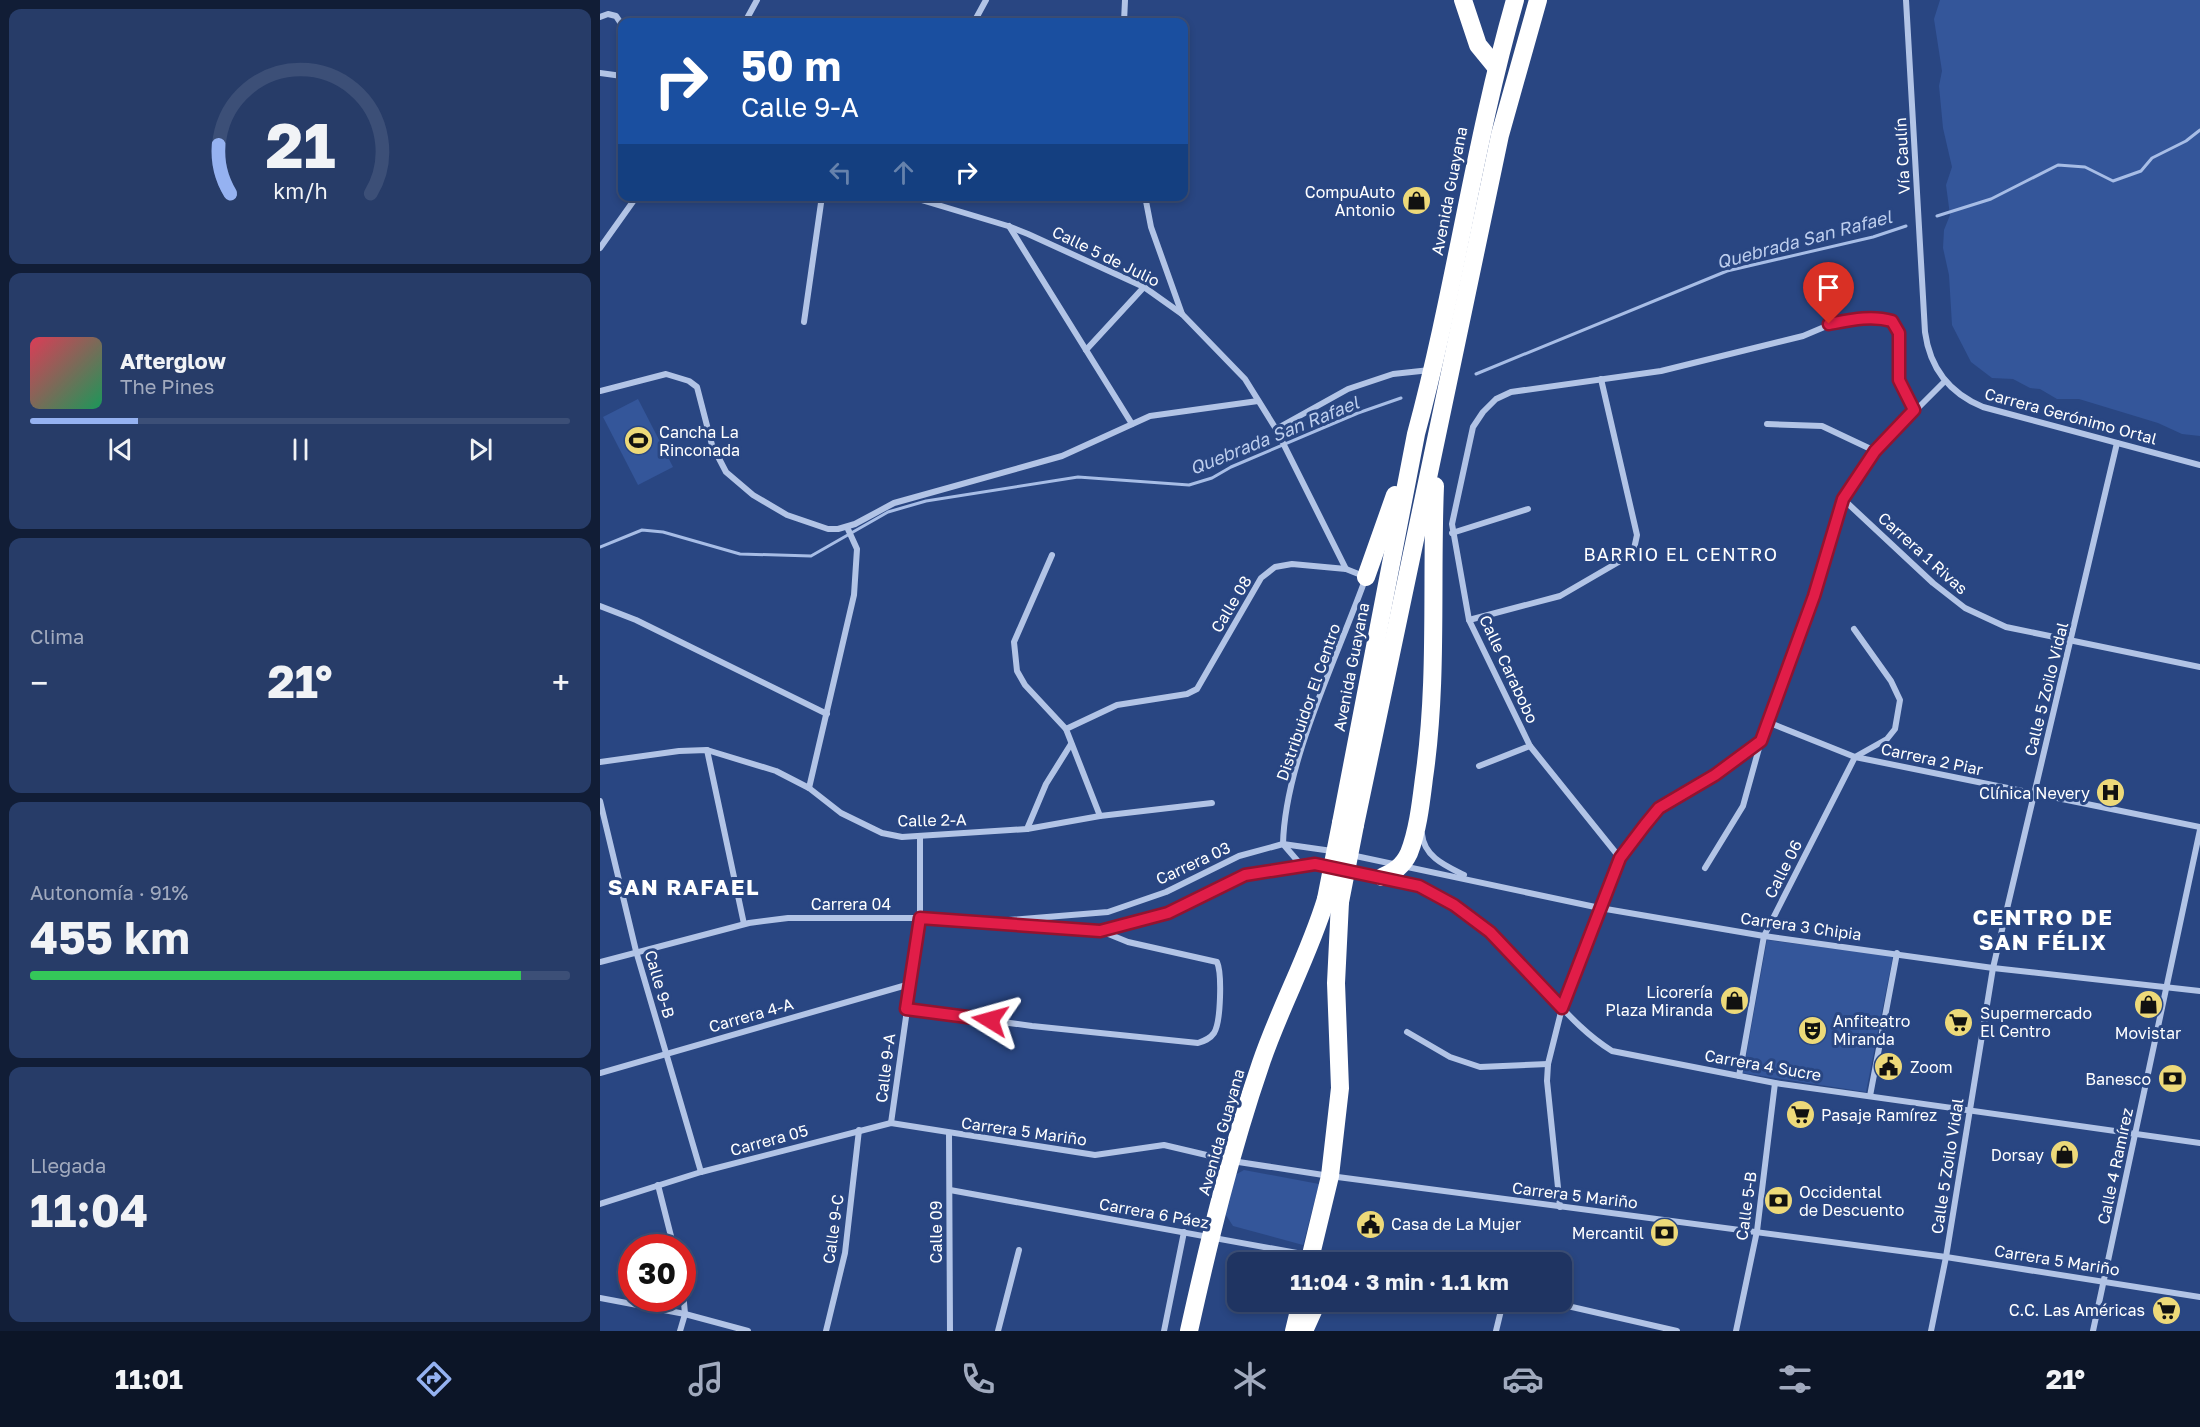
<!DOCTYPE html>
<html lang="es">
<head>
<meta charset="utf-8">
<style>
  body { margin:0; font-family:"Golos Text",sans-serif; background:#273c68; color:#f1f3f6; height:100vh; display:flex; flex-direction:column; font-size:22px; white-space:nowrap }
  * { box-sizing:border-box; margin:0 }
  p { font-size:20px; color:#a1aabe }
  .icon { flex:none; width:33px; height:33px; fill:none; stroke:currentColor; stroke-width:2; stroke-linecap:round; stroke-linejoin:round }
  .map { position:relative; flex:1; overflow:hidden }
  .side { display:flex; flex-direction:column; gap:9px; padding:9px; background:#111d36; width:600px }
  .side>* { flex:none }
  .hud { position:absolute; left:18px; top:18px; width:570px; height:183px; border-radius:12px; box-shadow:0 3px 9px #0003,0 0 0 2px #3c4f77; background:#1a4fa0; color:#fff; overflow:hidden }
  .speed { position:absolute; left:18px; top:1234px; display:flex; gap:12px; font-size:30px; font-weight:700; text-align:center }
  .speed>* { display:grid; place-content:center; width:78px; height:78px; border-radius:50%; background:#1f3462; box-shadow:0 3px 9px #0003,0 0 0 2px #3c4f77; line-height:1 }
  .speed .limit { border:9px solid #d22; background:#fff; color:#111 }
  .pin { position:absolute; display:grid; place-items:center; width:51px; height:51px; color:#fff; margin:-62px -26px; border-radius:50% 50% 50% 0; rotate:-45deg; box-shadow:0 0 6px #0007 }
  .pin .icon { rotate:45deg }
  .me { position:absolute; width:66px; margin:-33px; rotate:278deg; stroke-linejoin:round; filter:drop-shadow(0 0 4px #0008) }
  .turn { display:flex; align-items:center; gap:21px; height:126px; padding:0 24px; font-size:27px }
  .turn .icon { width:78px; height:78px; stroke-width:2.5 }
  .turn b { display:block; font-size:42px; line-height:51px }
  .lanes { display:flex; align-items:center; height:57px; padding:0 24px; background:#0003; justify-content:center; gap:30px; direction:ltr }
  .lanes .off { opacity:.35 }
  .big { font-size:45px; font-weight:700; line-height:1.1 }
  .side .card { flex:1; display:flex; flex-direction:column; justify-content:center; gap:9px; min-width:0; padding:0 21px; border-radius:12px; background:#273c68 }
  .side .dial { align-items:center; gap:0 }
  .dial svg { height:156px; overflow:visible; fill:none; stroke:#3c4f77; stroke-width:7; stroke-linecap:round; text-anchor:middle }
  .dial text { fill:#f1f3f6; stroke:none }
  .song { display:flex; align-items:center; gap:18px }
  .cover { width:72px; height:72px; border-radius:9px; background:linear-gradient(135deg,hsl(350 70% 55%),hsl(150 70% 35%)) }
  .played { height:6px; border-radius:3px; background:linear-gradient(90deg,#95b2f1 20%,#3c4f77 20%) }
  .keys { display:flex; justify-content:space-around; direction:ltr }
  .heat { display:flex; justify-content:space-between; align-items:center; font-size:33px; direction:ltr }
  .charge { height:9px; border-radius:4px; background:linear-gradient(90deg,#34c759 91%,#3c4f77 0) }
  .trip { position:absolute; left:627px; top:1252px; width:345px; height:60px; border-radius:12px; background:#1f3462; box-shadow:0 3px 9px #0003,0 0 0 2px #3c4f77; font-weight:700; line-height:60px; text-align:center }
  .menu { display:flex; height:96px; justify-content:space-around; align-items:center; background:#0c1527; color:#a1aabe }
  .menu .icon { width:42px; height:42px }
  .menu .active { color:#95b2f1 }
  .menu b { font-size:27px; color:#f1f3f6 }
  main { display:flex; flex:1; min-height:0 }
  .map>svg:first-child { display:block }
  .green { fill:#34569a }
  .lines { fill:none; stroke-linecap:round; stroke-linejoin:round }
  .stream { stroke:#a7bde6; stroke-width:3 }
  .street { stroke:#b2c4e6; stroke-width:6 }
  .highway { stroke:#fff; stroke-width:18 }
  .highway-bridge { stroke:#fff; stroke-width:18 }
  .route-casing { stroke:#92132f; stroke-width:15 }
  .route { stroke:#e11d48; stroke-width:10 }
  .labels { text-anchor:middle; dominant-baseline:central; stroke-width:6; stroke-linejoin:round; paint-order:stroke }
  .street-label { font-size:16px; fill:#fff; stroke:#294682 }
  .poi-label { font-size:16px; fill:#fff; stroke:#294682; text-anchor:end }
  .water-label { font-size:18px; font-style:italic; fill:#bdceee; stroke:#294682 }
  .neighbourhood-label { font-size:18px; letter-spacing:1.5px; fill:#fff; stroke:#294682 }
  .district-label { font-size:22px; font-weight:bold; letter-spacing:1.5px; fill:#fff; stroke:#294682 }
</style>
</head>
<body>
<main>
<section class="side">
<div class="card dial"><svg viewBox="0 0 100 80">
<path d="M14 69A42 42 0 1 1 86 69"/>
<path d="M14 69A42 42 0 0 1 8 44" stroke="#95b2f1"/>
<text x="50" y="56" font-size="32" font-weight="700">21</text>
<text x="50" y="72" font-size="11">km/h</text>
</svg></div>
<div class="card">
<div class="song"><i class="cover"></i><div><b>Afterglow</b><p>The Pines</p></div></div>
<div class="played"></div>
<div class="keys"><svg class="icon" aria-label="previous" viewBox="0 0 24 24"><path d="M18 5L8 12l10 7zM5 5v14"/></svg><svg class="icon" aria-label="pause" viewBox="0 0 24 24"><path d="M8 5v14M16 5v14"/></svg><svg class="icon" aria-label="next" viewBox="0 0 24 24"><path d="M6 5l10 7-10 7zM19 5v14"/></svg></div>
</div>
<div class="card"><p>Clima</p>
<div class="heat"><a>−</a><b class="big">21°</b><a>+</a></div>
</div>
<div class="card"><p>Autonomía · 91%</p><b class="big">455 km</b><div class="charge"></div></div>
<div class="card"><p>Llegada</p><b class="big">11:04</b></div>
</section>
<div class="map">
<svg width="1600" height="1331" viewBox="0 0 1600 1331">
  <rect width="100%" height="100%" fill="#294682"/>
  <g class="green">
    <polygon points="1340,0 1600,0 1600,436 1582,434 1558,423 1479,399 1457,399 1440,389 1430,388 1413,379 1392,378 1371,362 1352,325 1349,275 1343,248 1344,230 1350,215 1346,185 1352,167 1343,128 1339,86 1342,71 1334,19"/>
    <polygon points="38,399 73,467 38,485 3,417"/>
    <polygon points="1167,940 1293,956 1266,1092 1143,1073"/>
    <polygon points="644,1170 719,1184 703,1245 633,1226 624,1212 635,1175"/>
  </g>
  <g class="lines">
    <g class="stream">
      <polyline points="1337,216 1391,199 1458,165 1485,167 1513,181 1541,171 1552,158 1586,141 1600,130"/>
      <polyline points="876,374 1127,271 1273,237 1306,226"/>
      <polyline points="0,547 42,530 63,532 140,554 211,556 288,512 326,501 478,477 589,485 612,478 631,467 758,413 801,398"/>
    </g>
    <g class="street">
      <path d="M1306,0L1325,332C1330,369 1349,393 1383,407L1600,465"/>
      <polyline points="0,17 8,14 16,16 22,25"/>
      <polyline points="145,22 157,0"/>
      <polyline points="374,22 386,0"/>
      <polyline points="524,22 525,0"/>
      <polyline points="0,73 22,76"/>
      <path d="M308,196L408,226L428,234L544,287L582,314L645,379L676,429L746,569L766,577C738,656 685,761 683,844L702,866"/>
      <polyline points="545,196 551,227 582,314"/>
      <polyline points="409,226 532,424"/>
      <polyline points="0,248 37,196"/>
      <polyline points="204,322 222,196"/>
      <polyline points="486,350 544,287"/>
      <polyline points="0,391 66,374 89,381 97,387 112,445 126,472 153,495 187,515 228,529 238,529 255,524 294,503 462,456 550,416 658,401"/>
      <polyline points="1167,424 1222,426 1275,451"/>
      <polyline points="676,429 748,389 793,374 830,370"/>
      <polyline points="1243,499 1333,583 1365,608 1406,627 1600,667"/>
      <polyline points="852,533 928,509"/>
      <polyline points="452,555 414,642 417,671 425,685 466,729 500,816"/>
      <polyline points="0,606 36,620 227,714"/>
      <polyline points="869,620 960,596 1022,560 1034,549 1037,535 1001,379"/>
      <polyline points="1170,723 1255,757 1600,827"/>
      <polyline points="466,729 517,705 587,694 597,689 661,578 675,567 692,564 746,569"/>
      <polyline points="107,750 144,924"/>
      <polyline points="0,762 79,751 107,750 176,771 209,788 241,813 282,833 302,837 427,829 500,816 612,803"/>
      <polyline points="879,766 930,746"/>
      <polyline points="209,788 254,595 257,549 247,527"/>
      <polyline points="0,801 36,951 101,1172"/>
      <polyline points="427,829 446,784 471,744"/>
      <path d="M822,834C824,857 846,866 864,875"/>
      <polyline points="751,855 1000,908 1164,936 1393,968 1600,991"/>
      <polyline points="1020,858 930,746 869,620 852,524 873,427 883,412 896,399 911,392 1061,371 1203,336 1229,325 1253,319 1281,318 1292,322 1299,332 1299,380 1314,410"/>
      <polyline points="1105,868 1143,806 1161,741"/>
      <polyline points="748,871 780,877"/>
      <path d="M789,879C862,897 901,944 951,996C970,1017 988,1036 1012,1051L1175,1083L1600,1143"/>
      <polyline points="409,920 508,912 566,892 639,856 683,844 732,851"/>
      <polyline points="0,962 149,923 188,918 337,918 500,931 568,913 645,875 702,866 729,867"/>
      <path d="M306,1009L432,1026L598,1043C604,1041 610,1039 614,1033C621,1022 622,973 617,962L528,942L501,931"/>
      <polyline points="807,1032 850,1057 880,1067 948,1064"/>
      <polyline points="0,1073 310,984"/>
      <polyline points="1139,1076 1164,936 1255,757 1287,739 1295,729 1300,700 1291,681 1254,629"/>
      <polyline points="1270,1096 1297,953"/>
      <polyline points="291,1123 320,918 320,837"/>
      <polyline points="349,1133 350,1331"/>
      <polyline points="58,1185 74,1248"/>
      <polyline points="350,1190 752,1263"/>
      <polyline points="0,1204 101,1172 291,1123 495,1155 564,1145 632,1161 730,1176 1346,1257 1600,1297"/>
      <polyline points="960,1207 947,1081 948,1064 962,1008 1020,858 1059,808 1115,775 1161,741 1214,596 1243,499 1275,451 1345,381"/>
      <polyline points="0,1298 85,1314 148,1331"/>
      <polyline points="950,1302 1077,1331"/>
      <polyline points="80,1331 85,1314 82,1280"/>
      <polyline points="226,1331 245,1253 259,1130"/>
      <polyline points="398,1331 419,1250"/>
      <polyline points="564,1331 584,1232"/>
      <polyline points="896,1331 903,1302"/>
      <polyline points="1136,1331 1157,1231 1175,1083"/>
      <polyline points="1331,1331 1346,1257 1393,968 1517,443"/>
      <polyline points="1493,1331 1600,830"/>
    </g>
    <g class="highway">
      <polyline points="863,0 878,45 896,67"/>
      <polyline points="766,577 795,495"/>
      <path d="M741,823L816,434C855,290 874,143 915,0"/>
      <polyline points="755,825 900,135 938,0"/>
      <path d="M782,877C794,872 803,866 809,853C818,830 821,802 824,778C838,682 831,583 835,486"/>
      <polyline points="709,1263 730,1176 740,1088 736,983 740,902"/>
      <polyline points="739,1263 741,1261"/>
      <path d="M589,1331C609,1241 631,1150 661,1063C680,1007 709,955 726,899"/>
      <polyline points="694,1331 701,1302"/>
      <polyline points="704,1331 717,1302"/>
    </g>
    <g class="highway-bridge">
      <polyline points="726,899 741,823"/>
      <polyline points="740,902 755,825"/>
    </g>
  </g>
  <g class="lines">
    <defs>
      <path id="route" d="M390,1020L306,1009L320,918L500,931L568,913L645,875L715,864L819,886L854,905L890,932L962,1008L1020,858L1045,825L1059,808L1115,775L1161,741L1214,596L1243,499L1275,451L1314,410L1299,380V333L1292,321C1271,315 1250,320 1229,324"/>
    </defs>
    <use href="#route" class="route-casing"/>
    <use href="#route" class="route"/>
  </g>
  <defs>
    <symbol id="shop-disc" viewBox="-11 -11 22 22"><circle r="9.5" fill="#edd979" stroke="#294682"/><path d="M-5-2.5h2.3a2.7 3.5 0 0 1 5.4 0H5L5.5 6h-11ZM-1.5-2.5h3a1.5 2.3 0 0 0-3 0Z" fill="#111"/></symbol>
    <symbol id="stadium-disc" viewBox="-11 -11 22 22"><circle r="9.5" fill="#edd979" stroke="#294682"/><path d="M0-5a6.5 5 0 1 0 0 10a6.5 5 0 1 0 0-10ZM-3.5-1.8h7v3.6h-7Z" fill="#111"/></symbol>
    <symbol id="hospital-disc" viewBox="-11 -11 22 22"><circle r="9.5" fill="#edd979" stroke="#294682"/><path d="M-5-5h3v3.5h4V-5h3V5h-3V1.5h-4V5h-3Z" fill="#111"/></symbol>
    <symbol id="supermarket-disc" viewBox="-11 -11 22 22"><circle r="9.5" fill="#edd979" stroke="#294682"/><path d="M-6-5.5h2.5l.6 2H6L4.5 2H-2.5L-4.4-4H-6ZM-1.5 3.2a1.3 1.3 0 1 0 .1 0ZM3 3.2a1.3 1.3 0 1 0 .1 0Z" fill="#111"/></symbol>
    <symbol id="theatre-disc" viewBox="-11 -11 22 22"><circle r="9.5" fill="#edd979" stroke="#294682"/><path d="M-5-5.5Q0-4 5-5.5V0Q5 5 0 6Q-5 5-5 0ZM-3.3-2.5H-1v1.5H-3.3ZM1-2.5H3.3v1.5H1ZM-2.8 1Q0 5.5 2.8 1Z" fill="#111"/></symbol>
    <symbol id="civic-disc" viewBox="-11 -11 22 22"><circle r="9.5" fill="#edd979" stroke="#294682"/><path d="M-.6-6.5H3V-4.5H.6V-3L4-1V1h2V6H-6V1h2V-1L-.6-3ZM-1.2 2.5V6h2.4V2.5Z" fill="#111"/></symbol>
    <symbol id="bank-disc" viewBox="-11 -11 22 22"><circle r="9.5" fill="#edd979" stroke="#294682"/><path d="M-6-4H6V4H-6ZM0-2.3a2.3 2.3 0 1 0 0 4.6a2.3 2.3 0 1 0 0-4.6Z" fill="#111"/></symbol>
  </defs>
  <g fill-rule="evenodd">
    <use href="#shop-disc" x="800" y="184" width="33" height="33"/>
    <use href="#stadium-disc" x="22" y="424" width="33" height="33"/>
    <use href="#hospital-disc" x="1494" y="776" width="33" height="33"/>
    <use href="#shop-disc" x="1118" y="984" width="33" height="33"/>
    <use href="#shop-disc" x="1532" y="988" width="33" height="33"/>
    <use href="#supermarket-disc" x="1342" y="1006" width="33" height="33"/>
    <use href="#theatre-disc" x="1196" y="1014" width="33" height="33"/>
    <use href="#civic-disc" x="1272" y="1050" width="33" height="33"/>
    <use href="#bank-disc" x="1556" y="1062" width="33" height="33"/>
    <use href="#supermarket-disc" x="1184" y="1098" width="33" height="33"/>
    <use href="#shop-disc" x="1448" y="1138" width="33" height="33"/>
    <use href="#bank-disc" x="1162" y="1184" width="33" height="33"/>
    <use href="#civic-disc" x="754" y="1208" width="33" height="33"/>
    <use href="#bank-disc" x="1048" y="1216" width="33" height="33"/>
    <use href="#supermarket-disc" x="1550" y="1294" width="33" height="33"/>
  </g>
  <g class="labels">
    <g class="street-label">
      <text transform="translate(1302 156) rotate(-93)">Vía Caulín</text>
      <text transform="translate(849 191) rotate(-79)">Avenida Guayana</text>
      <text transform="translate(506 256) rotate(26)">Calle 5 de Julio</text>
      <text transform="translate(1471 416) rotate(15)">Carrera Gerónimo Ortal</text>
      <text transform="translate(1323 553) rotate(42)">Carrera 1 Rivas</text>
      <text transform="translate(631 604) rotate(-59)">Calle 08</text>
      <text transform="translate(751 667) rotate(-79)">Avenida Guayana</text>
      <text transform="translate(909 669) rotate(65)">Calle Carabobo</text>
      <text transform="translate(1446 689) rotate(-76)">Calle 5 Zoilo Vidal</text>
      <text transform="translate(708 702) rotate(-71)">Distribuidor El Centro</text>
      <text transform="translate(1332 759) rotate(12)">Carrera 2 Piar</text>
      <text transform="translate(332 820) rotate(-1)">Calle 2-A</text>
      <text transform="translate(593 863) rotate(-25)">Carrera 03</text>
      <text transform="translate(1183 869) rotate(-63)">Calle 06</text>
      <text x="251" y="904">Carrera 04</text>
      <text transform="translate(1201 926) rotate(8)">Carrera 3 Chipia</text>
      <text transform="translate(60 984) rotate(74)">Calle 9-B</text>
      <text transform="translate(151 1015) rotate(-16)">Carrera 4-A</text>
      <text transform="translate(1163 1065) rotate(10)">Carrera 4 Sucre</text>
      <text transform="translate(285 1068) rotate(-83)">Calle 9-A</text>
      <text transform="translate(424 1131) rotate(8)">Carrera 5 Mariño</text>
      <text transform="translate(621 1132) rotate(-74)">Avenida Guayana</text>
      <text transform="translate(169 1140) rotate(-15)">Carrera 05</text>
      <text transform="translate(1347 1166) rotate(-81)">Calle 5 Zoilo Vidal</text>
      <text transform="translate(1515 1166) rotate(-78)">Calle 4 Ramírez</text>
      <text transform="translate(975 1195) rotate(7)">Carrera 5 Mariño</text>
      <text transform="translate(1146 1206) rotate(-82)">Calle 5-B</text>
      <text transform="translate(554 1213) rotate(10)">Carrera 6 Páez</text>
      <text transform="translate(233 1229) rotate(-82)">Calle 9-C</text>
      <text transform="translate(336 1232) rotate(-90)">Calle 09</text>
      <text transform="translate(1457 1260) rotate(9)">Carrera 5 Mariño</text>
    </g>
    <g class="poi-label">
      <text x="795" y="192">CompuAuto<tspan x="795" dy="18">Antonio</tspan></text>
      <text x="59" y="432" text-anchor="start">Cancha La<tspan x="59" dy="18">Rinconada</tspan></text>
      <text x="1490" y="793">Clínica Nevery</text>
      <text x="1113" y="992">Licorería<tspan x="1113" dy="18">Plaza Miranda</tspan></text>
      <text x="1380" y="1013" text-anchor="start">Supermercado<tspan x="1380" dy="18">El Centro</tspan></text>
      <text x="1233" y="1021" text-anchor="start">Anfiteatro<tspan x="1233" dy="18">Miranda</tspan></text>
      <text x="1548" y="1033" text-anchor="middle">Movistar</text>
      <text x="1310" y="1067" text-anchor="start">Zoom</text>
      <text x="1551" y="1079">Banesco</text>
      <text x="1221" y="1115" text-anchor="start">Pasaje Ramírez</text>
      <text x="1444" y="1155">Dorsay</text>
      <text x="1199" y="1192" text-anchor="start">Occidental<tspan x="1199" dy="18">de Descuento</tspan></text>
      <text x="791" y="1224" text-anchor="start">Casa de La Mujer</text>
      <text x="1044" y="1233">Mercantil</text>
      <text x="1545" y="1310">C.C. Las Américas</text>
    </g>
    <g class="water-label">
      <text transform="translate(1204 239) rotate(-15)">Quebrada San Rafael</text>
      <text transform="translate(674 435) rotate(-22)">Quebrada San Rafael</text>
    </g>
    <g class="neighbourhood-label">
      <text x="1081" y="554">BARRIO EL CENTRO</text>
    </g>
    <g class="district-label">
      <text x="84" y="886">SAN RAFAEL</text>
      <text x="1443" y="916">CENTRO DE<tspan x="1443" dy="25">SAN FÉLIX</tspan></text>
    </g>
  </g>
</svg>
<div class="speed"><div class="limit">30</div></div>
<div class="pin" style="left:1229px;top:324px;background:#d93025"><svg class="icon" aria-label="arrive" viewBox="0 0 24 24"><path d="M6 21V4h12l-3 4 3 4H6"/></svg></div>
<svg class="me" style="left:390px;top:1020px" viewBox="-20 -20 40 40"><path d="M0-17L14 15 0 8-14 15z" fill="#e11d48" stroke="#fff" stroke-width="4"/></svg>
<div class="trip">11:04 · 3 min · 1.1 km</div>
<div class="hud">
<div class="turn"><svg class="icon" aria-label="right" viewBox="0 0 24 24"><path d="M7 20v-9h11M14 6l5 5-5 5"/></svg><div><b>50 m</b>Calle 9-A</div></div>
<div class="lanes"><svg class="icon off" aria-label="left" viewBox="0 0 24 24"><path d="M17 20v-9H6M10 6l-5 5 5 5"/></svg><svg class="icon off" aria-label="ahead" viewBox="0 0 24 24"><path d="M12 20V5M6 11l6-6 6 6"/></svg><svg class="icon" aria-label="right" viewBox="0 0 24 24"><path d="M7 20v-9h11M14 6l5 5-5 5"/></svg></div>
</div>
</div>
</main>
<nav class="menu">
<b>11:01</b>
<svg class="icon active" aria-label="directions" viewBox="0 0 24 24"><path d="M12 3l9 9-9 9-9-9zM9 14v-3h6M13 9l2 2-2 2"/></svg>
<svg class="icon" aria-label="music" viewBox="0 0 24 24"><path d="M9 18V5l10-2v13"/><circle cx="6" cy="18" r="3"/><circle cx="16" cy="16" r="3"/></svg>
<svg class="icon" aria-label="phone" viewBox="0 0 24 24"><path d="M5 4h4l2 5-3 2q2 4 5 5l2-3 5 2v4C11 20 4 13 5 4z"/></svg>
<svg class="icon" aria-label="climate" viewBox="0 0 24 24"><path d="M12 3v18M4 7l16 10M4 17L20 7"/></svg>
<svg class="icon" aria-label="car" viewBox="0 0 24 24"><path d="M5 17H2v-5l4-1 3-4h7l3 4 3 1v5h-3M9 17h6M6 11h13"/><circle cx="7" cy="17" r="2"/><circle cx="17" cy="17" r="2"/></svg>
<svg class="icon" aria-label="filters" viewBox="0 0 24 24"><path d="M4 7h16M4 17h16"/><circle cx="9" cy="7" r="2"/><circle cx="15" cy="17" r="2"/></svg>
<b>21°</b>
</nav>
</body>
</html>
